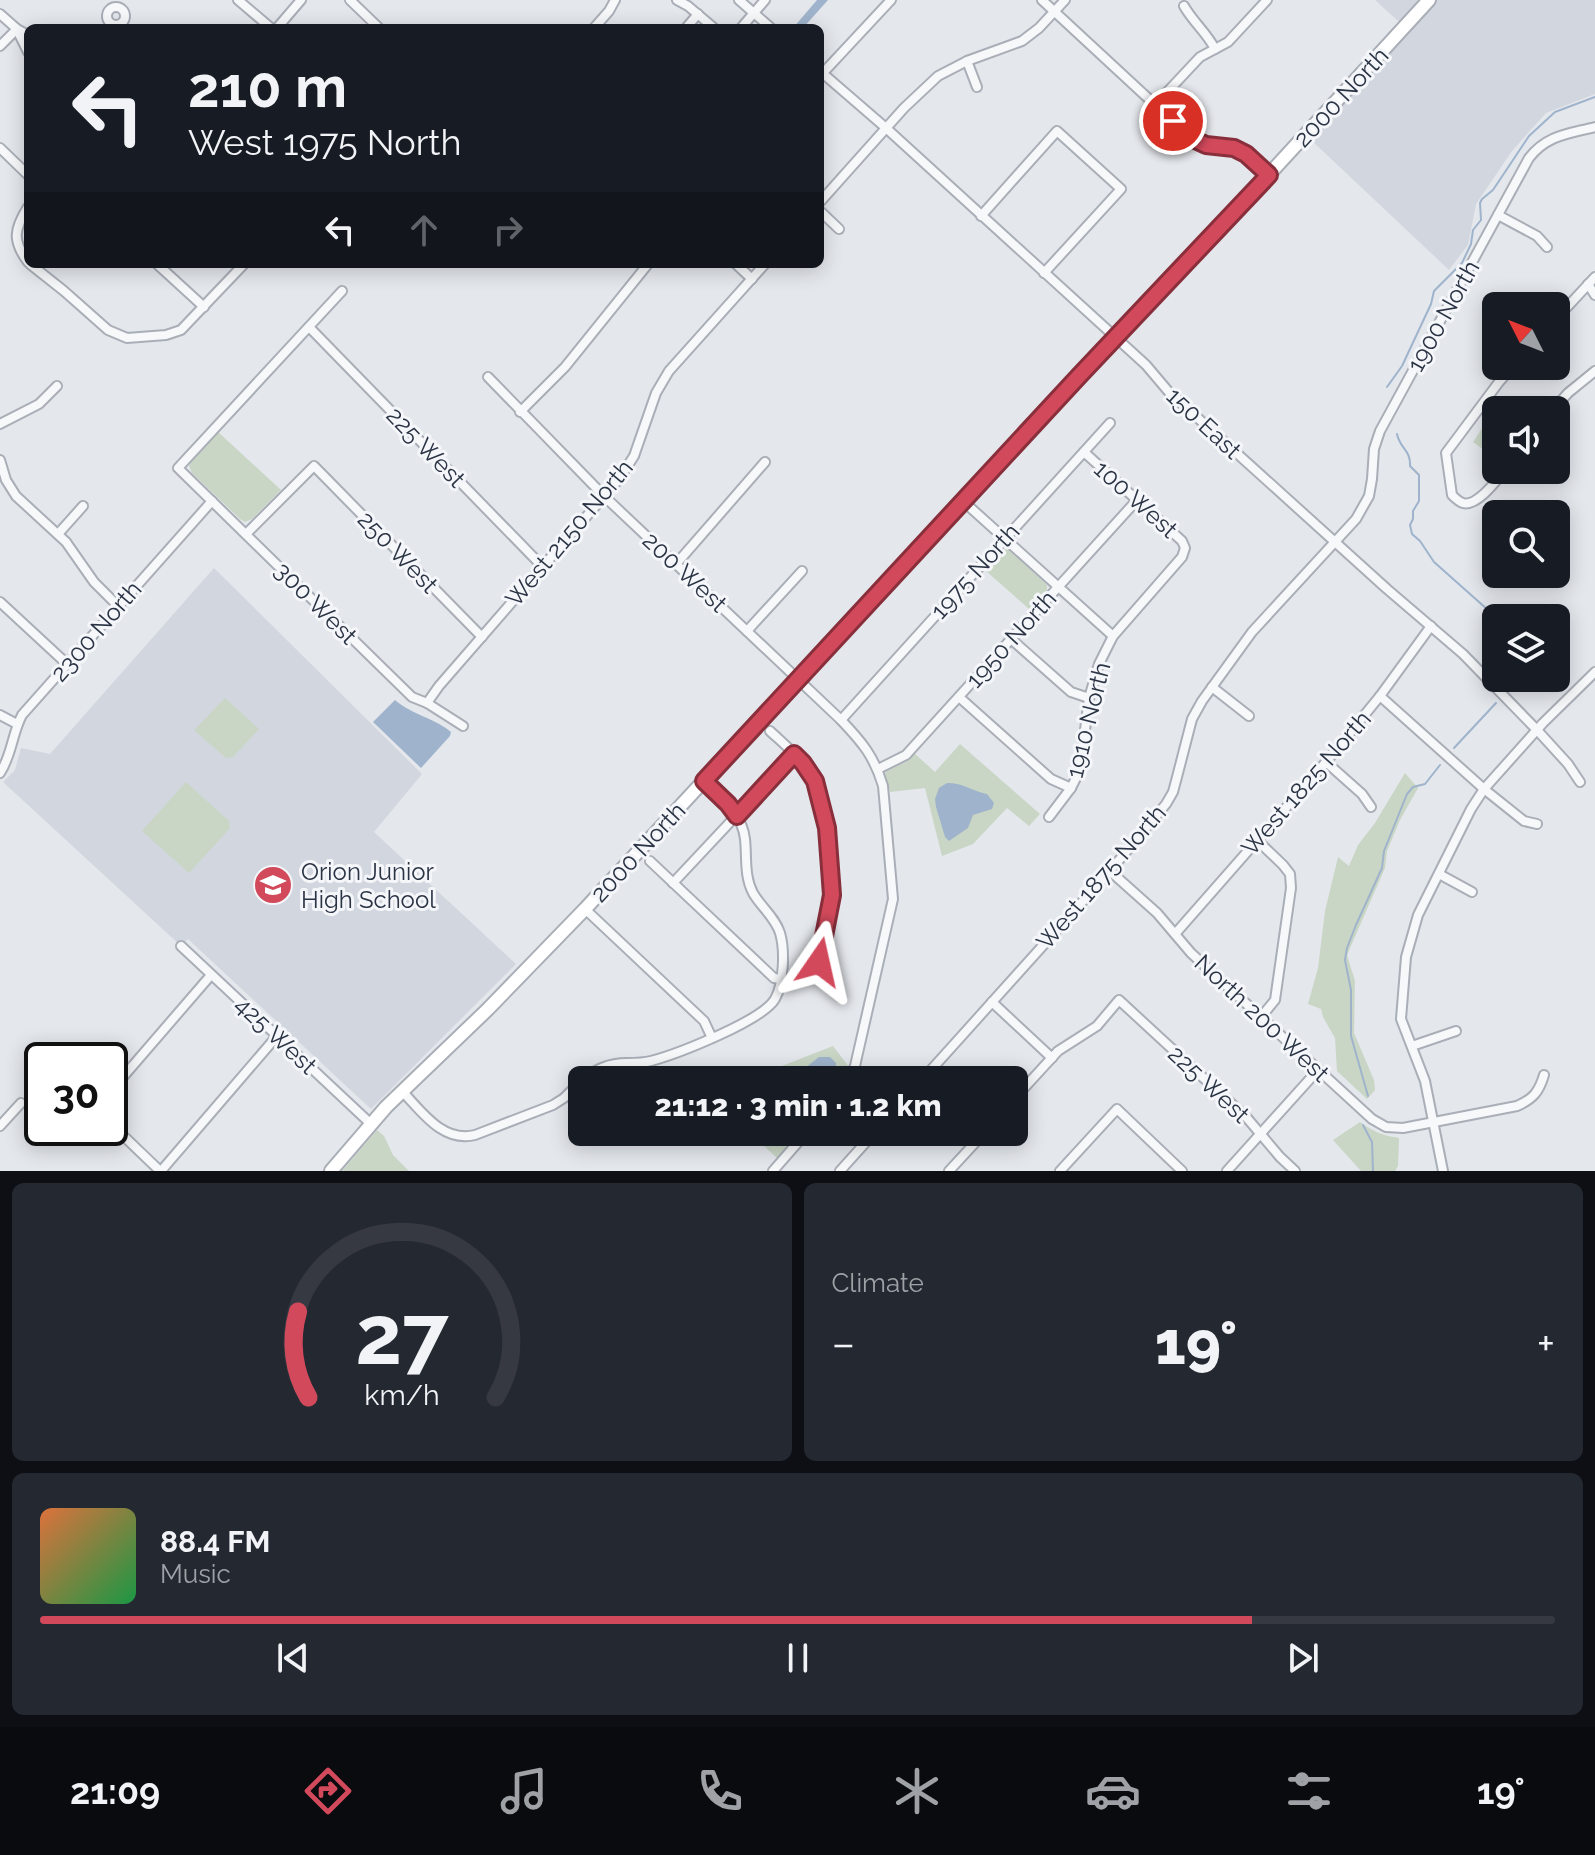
<!DOCTYPE html>
<html lang="en">
<head>
<meta charset="utf-8">
<style>
  body { margin:0; font-family:Raleway,sans-serif; background:#242831; color:#f1f3f6; height:100vh; display:flex; flex-direction:column; font-size:30px; white-space:nowrap }
  * { box-sizing:border-box; margin:0 }
  p { font-size:26px; color:#9ea1a6 }
  .icon { flex:none; width:44px; height:44px; fill:none; stroke:currentColor; stroke-width:2; stroke-linecap:round; stroke-linejoin:round }
  .map { position:relative; height:1171px; overflow:hidden }
  .panel { display:flex; flex-direction:column; gap:12px; padding:12px; background:#0d0f14; flex:1 }
  .panel>* { flex:none }
  .top-card { position:absolute; left:24px; top:24px; width:800px; height:244px; border-radius:12px; box-shadow:0 4px 20px #0003; background:#171b24; color:#f1f3f6; overflow:hidden }
  .needle { width:52px; rotate:312deg }
  .controls { position:absolute; left:1482px; top:292px; display:grid; gap:16px }
  .controls a { display:grid; place-items:center; width:88px; height:88px; border-radius:12px; background:#171b24; box-shadow:0 4px 20px #0003; font-size:40px }
  .speed { position:absolute; left:24px; top:1042px; display:flex; gap:16px; font-size:40px; font-weight:700; text-align:center }
  .speed>* { display:grid; place-content:center; width:104px; height:104px; border-radius:50%; background:#171b24; box-shadow:0 4px 20px #0003; line-height:1 }
  .speed .limit { border:4px solid #111; border-radius:12px; background:#fff; color:#111 }
  .pin { position:absolute; display:grid; place-items:center; width:68px; height:68px; color:#fff; margin:-34px; border:4px solid #fff; border-radius:50%; box-shadow:0 2px 8px #0007 }
  .me { position:absolute; width:88px; margin:-44px; rotate:11deg; stroke-linejoin:round; filter:drop-shadow(0 0 6px #0008) }
  .turn { display:flex; align-items:center; gap:28px; height:168px; padding:0 32px; font-size:36px }
  .turn .icon { width:104px; height:104px; stroke-width:2.5 }
  .turn b { display:block; font-size:56px; line-height:68px }
  .lanes { display:flex; align-items:center; height:76px; padding:0 32px; background:#0003; justify-content:center; gap:40px; direction:ltr }
  .lanes .off { opacity:.35 }
  .big { font-size:60px; font-weight:800; line-height:1.1 }
  .panel .card { flex:1; display:flex; flex-direction:column; justify-content:center; gap:12px; min-width:0; padding:0 28px; border-radius:12px; background:#242831 }
  .panel .dial { align-items:center; gap:0 }
  .dial svg { height:208px; overflow:visible; fill:none; stroke:#363941; stroke-width:7; stroke-linecap:round; text-anchor:middle }
  .dial text { fill:#f1f3f6; stroke:none }
  .song { display:flex; align-items:center; gap:24px }
  .cover { width:96px; height:96px; border-radius:12px; background:linear-gradient(135deg,hsl(20 70% 55%),hsl(140 70% 35%)) }
  .played { height:8px; border-radius:4px; background:linear-gradient(90deg,#d1495b 80%,#363941 80%) }
  .keys { display:flex; justify-content:space-around; direction:ltr }
  .heat { display:flex; justify-content:space-between; align-items:center; font-size:44px; direction:ltr }
  .panel .tiles { flex:1; display:grid; gap:12px; grid-template-columns:1fr 1fr }
  .card:last-child { grid-column:span 2 }
  .trip { position:absolute; left:568px; top:1066px; width:460px; height:80px; border-radius:12px; background:#171b24; box-shadow:0 4px 20px #0003; font-weight:800; line-height:80px; text-align:center }
  .dock { display:flex; height:128px; justify-content:space-around; align-items:center; background:#090b0e; color:#9ea1a6 }
  .dock .icon { width:56px; height:56px }
  .dock .selected { color:#d1495b }
  .dock b { font-size:36px; color:#f1f3f6 }
  .map>svg:first-child { display:block }
  .built { fill:#d2d6de }
  .green { fill:#c9d6c5 }
  .water { fill:#9fb4cc }
  .lines { fill:none; stroke-linecap:round; stroke-linejoin:round }
  .stream { stroke:#9fb4cc; stroke-width:2 }
  .street-casing { stroke:#a9aeb7; stroke-width:12 }
  .secondary-casing { stroke:#a9aeb7; stroke-width:16 }
  .street { stroke:#f7f8fa; stroke-width:8 }
  .secondary { stroke:#fff; stroke-width:12 }
  .route-casing { stroke:#882f3b; stroke-width:20 }
  .route { stroke:#d1495b; stroke-width:14 }
  .labels { text-anchor:middle; dominant-baseline:central; stroke-width:6; stroke-linejoin:round; paint-order:stroke }
  .street-label { font-size:24px; fill:#2b3445; stroke:#f4f6f9 }
  .poi-label { font-size:24px; fill:#2b3445; stroke:#f4f6f9; text-anchor:start }
</style>
</head>
<body>
<div class="map">
<svg width="1595" height="1171" viewBox="0 0 1595 1171">
  <rect width="100%" height="100%" fill="#e4e7ec"/>
  <g class="built">
    <polygon points="1375,0 1595,0 1595,94 1546,113 1512,151 1476,204 1468,245 1449,270 1310,139 1409,31"/>
    <polygon points="214,568 422,774 374,832 516,964 371,1109 188,939 181,946 3,782 15,770 21,748 50,754"/>
  </g>
  <g class="green">
    <polygon points="1483,427 1496,436 1496,441 1487,452 1473,442"/>
    <polygon points="217,431 281,490 252,519 245,522 240,519 192,473 189,466 193,457"/>
    <polygon points="1008,549 1047,585 1047,590 1029,609 985,570 1003,550"/>
    <polygon points="225,698 259,729 233,757 226,758 194,730"/>
    <polygon points="960,744 1040,814 1029,826 1007,808 973,844 942,856 925,788 890,792 885,772 906,762 914,753 935,772"/>
    <polygon points="1405,773 1418,788 1400,820 1387,851 1385,868 1347,955 1355,981 1354,1033 1374,1080 1375,1090 1367,1099 1337,1071 1335,1038 1323,1017 1321,1009 1308,1004 1318,968 1325,911 1338,857 1349,866 1358,845 1375,823"/>
    <polygon points="186,782 229,821 230,828 189,873 142,831"/>
    <polygon points="833,1046 849,1067 843,1080 746,1080"/>
    <path d="M1360,1122C1372,1131 1384,1136 1399,1138L1398,1166L1395,1171H1361L1333,1140Z"/>
    <polygon points="377,1130 384,1136 393,1155 409,1171 342,1171"/>
    <polygon points="749,1132 803,1132 778,1159"/>
  </g>
  <g class="water">
    <polygon points="817,0 828,0 803,28 793,28"/>
    <path d="M395,700C412,715 435,718 451,732L450,736L421,768L373,722Z"/>
    <path d="M947,783C964,783 972,791 987,794L994,803L992,809L973,815L968,828L949,841L945,837L936,807L935,799L939,788Z"/>
    <polygon points="819,1057 830,1057 836,1063 836,1072 830,1080 796,1080 800,1072"/>
    <path d="M759,1132H798C796,1135 792,1141 789,1142C779,1147 765,1139 759,1132Z"/>
  </g>
  <g class="lines">
    <g class="stream">
      <polyline points="1387,387 1402,366 1431,304 1434,291 1462,263 1471,244 1473,230 1481,220 1480,203 1482,199 1493,190 1529,136 1555,112 1595,97"/>
      <path d="M1397,434C1400,449 1411,450 1410,466L1419,475V501L1413,511V519L1410,525L1412,534L1420,541L1434,562L1497,618"/>
      <polyline points="1507,681 1509,678"/>
      <polyline points="1454,748 1496,703"/>
      <polyline points="1368,1096 1351,1036 1351,990 1345,960 1347,948 1356,925 1382,868 1384,851 1407,794 1413,787 1425,784 1440,765"/>
      <polyline points="1363,1125 1372,1142 1373,1171"/>
    </g>
    <defs>
      <g id="street">
        <polyline points="238,0 271,28"/>
        <polyline points="350,0 379,28"/>
        <polyline points="677,0 688,6 714,28"/>
        <polyline points="739,0 771,28"/>
        <polyline points="1042,0 1191,138 1206,145 1234,148 1246,154 1269,175"/>
        <path d="M1184,6C1193,22 1207,33 1215,49"/>
        <circle cx="116" cy="16" r="9"/>
        <polyline points="0,14 17,29 28,35"/>
        <polyline points="277,28 301,0"/>
        <polyline points="594,28 609,11 615,0"/>
        <polyline points="686,28 698,14"/>
        <polyline points="741,28 765,0"/>
        <polyline points="17,30 28,52"/>
        <polyline points="0,46 17,29"/>
        <polyline points="967,61 977,87"/>
        <polyline points="820,71 886,128 1146,365 1168,391 1387,589 1463,654 1537,730 1568,764 1580,782"/>
        <polyline points="821,75 891,0"/>
        <polyline points="1155,105 1200,57 1228,42 1267,0"/>
        <polyline points="0,148 28,175"/>
        <polyline points="820,202 904,108 938,76 967,61 1022,41 1039,28 1065,0"/>
        <path d="M28,207C14,229 12,241 28,262"/>
        <polyline points="820,211 839,229"/>
        <polyline points="1498,215 1537,236 1547,247"/>
        <polyline points="981,216 1057,131 1121,189 1044,273"/>
        <polyline points="30,264 64,291 108,330 127,338 166,335 181,330 244,264"/>
        <polyline points="157,264 204,307"/>
        <polyline points="736,264 752,279"/>
        <polyline points="1588,284 1595,295"/>
        <polyline points="342,291 178,468 412,697 427,703 463,726"/>
        <polyline points="1556,319 1595,277"/>
        <polyline points="309,327 543,567"/>
        <path d="M488,377L605,497L841,720C862,742 874,756 883,786L893,899L855,1066L848,1080"/>
        <polyline points="1553,410 1568,393 1595,371"/>
        <polyline points="520,412 565,367 648,264"/>
        <polyline points="0,424 39,404 57,386"/>
        <polyline points="0,460 6,480 16,496 66,542 94,582 118,606"/>
        <path d="M1505,470C1497,480 1477,507 1463,503C1459,502 1455,498 1452,495L1446,453L1499,382L1513,366"/>
        <polyline points="963,501 1113,636"/>
        <polyline points="58,534 83,506"/>
        <polyline points="246,534 314,466 482,637"/>
        <polyline points="677,563 765,462"/>
        <polyline points="0,602 67,664"/>
        <polyline points="747,631 802,571"/>
        <polyline points="1011,639 1071,692 1089,698"/>
        <polyline points="1212,687 1249,716"/>
        <polyline points="1380,696 1484,789 1524,821 1537,824"/>
        <polyline points="959,697 1051,779 1071,788"/>
        <polyline points="427,703 439,686 619,479 634,456 656,393 669,371 765,264"/>
        <polyline points="0,715 17,724"/>
        <polyline points="841,720 1110,423"/>
        <path d="M770,731C786,746 806,762 816,782C828,810 834,864 832,894C831,916 823,940 819,962"/>
        <polyline points="1326,762 1362,794 1371,807"/>
        <polyline points="878,769 906,755 1137,500"/>
        <path d="M0,773C12,755 12,734 22,715L212,501"/>
        <polyline points="1049,817 1071,788 1080,770 1089,698 1099,664 1113,636 1182,557 1185,548 1182,541 1084,452"/>
        <polyline points="1258,841 1283,865 1290,874 1291,888 1275,1000 1261,1017"/>
        <polyline points="650,861 774,978 780,979"/>
        <path d="M1110,871L1157,913L1191,953L1372,1119L1386,1127L1403,1128L1517,1106C1533,1099 1539,1092 1544,1075"/>
        <polyline points="1439,874 1472,892"/>
        <polyline points="673,883 794,754"/>
        <polyline points="585,909 704,1021 712,1038"/>
        <polyline points="1175,934 1326,762 1380,696 1431,626"/>
        <polyline points="181,946 371,1124"/>
        <polyline points="992,1002 1052,1058"/>
        <polyline points="1412,1046 1456,1031"/>
        <path d="M582,1080C596,1069 609,1063 627,1063C635,1063 643,1063 651,1061C677,1054 762,1021 775,999C784,983 785,950 780,933C775,917 761,907 753,893C744,876 747,857 745,839C742,813 721,798 704,781"/>
        <path d="M922,1080L1110,871L1166,804L1173,792L1177,777L1192,719L1202,701L1252,632L1356,519L1369,496L1372,479L1374,449L1380,431L1529,158C1547,135 1568,134 1595,127"/>
        <path d="M402,1091C422,1112 443,1143 475,1135L553,1105L564,1098L582,1080"/>
        <polyline points="110,1092 211,975"/>
        <polyline points="1014,1099 1058,1051 1097,1026 1119,1000 1247,1118 1280,1157 1295,1171"/>
        <polyline points="110,1123 160,1171"/>
        <polyline points="0,1126 21,1103"/>
        <polyline points="161,1171 277,1036"/>
        <polyline points="773,1171 807,1132"/>
        <polyline points="840,1171 875,1132"/>
        <polyline points="949,1171 985,1132"/>
        <polyline points="1060,1171 1117,1109 1182,1171"/>
        <polyline points="1227,1171 1318,1070"/>
        <polyline points="1443,1171 1425,1081 1401,1019 1406,957 1418,915 1471,809 1484,789 1543,723 1595,672"/>
      </g>
      <polyline id="secondary" points="331,1171 386,1107 488,1009 585,909 1079,376 1218,230 1429,0"/>
    </defs>
    <use href="#street" class="street-casing"/>
    <use href="#secondary" class="secondary-casing"/>
    <use href="#street" class="street"/>
    <use href="#secondary" class="secondary"/>
  </g>
  <g class="lines">
    <defs>
      <polyline id="route" points="819,962 832,895 827,828 815,781 803,763 794,754 737,816 728,804 704,781 1079,376 1269,175 1246,154 1234,148 1206,145 1191,138 1173,121"/>
    </defs>
    <use href="#route" class="route-casing"/>
    <use href="#route" class="route"/>
  </g>
  <defs>
    <symbol id="school-disc" viewBox="-11 -11 22 22"><circle r="9.5" fill="#d1495b" stroke="#f4f6f9"/><path d="M0-5L7-2L0 1L-7-2ZM-4 1L0 2.5L4 1V4Q0 6-4 4Z" fill="#fff"/></symbol>
  </defs>
  <g fill-rule="evenodd">
    <use href="#school-disc" x="251" y="863" width="44" height="44"/>
  </g>
  <g class="labels">
    <g class="street-label">
      <text transform="translate(1341 97) rotate(-47)">2000 North</text>
      <text transform="translate(1443 316) rotate(-61)">1900 North</text>
      <text transform="translate(1204 423) rotate(43)">150 East</text>
      <text transform="translate(426 447) rotate(46)">225 West</text>
      <text transform="translate(1136 499) rotate(42)">100 West</text>
      <text transform="translate(569 533) rotate(-50)">West 2150 North</text>
      <text transform="translate(398 552) rotate(46)">250 West</text>
      <text transform="translate(975 571) rotate(-48)">1975 North</text>
      <text transform="translate(685 572) rotate(43)">200 West</text>
      <text transform="translate(316 603) rotate(45)">300 West</text>
      <text transform="translate(96 631) rotate(-49)">2300 North</text>
      <text transform="translate(1011 639) rotate(-48)">1950 North</text>
      <text transform="translate(1088 720) rotate(-76)">1910 North</text>
      <text transform="translate(1306 783) rotate(-49)">West 1825 North</text>
      <text transform="translate(638 852) rotate(-47)">2000 North</text>
      <text transform="translate(1101 877) rotate(-49)">West 1875 North</text>
      <text transform="translate(1262 1018) rotate(43)">North 200 West</text>
      <text transform="translate(276 1035) rotate(43)">425 West</text>
      <text transform="translate(1209 1084) rotate(43)">225 West</text>
    </g>
    <g class="poi-label">
      <text x="301" y="871">Orion Junior<tspan x="301" dy="28">High School</tspan></text>
    </g>
  </g>
</svg>
<div class="controls">
<a><svg class="needle" viewBox="-14 -14 28 28"><path d="M0-13l5 13h-10z" fill="#e53935"/><path d="M0 13l5-13h-10z" fill="#9ea1a6"/></svg></a>
<a><svg class="icon" aria-label="sound" viewBox="0 0 24 24"><path d="M4 9h4l5-4v14l-5-4H4zM17 9q2 3 0 6"/></svg></a>
<a><svg class="icon" aria-label="search" viewBox="0 0 24 24"><circle cx="10" cy="10" r="6"/><path d="M15 15l6 6"/></svg></a>
<a><svg class="icon" aria-label="layers" viewBox="0 0 24 24"><path d="M12 4l9 5-9 5-9-5zM3 14l9 5 9-5"/></svg></a>
</div>
<div class="speed"><div class="limit">30</div></div>
<div class="pin" style="left:1173px;top:121px;background:#d93025"><svg class="icon" aria-label="arrive" viewBox="0 0 24 24"><path d="M6 21V4h12l-3 4 3 4H6"/></svg></div>
<svg class="me" style="left:819px;top:962px" viewBox="-20 -20 40 40"><path d="M0-17L14 15 0 8-14 15z" fill="#d1495b" stroke="#fff" stroke-width="4"/></svg>
<div class="trip">21:12 · 3 min · 1.2 km</div>
<div class="top-card">
<div class="turn"><svg class="icon" aria-label="left" viewBox="0 0 24 24"><path d="M17 20v-9H6M10 6l-5 5 5 5"/></svg><div><b>210 m</b>West 1975 North</div></div>
<div class="lanes"><svg class="icon" aria-label="left" viewBox="0 0 24 24"><path d="M17 20v-9H6M10 6l-5 5 5 5"/></svg><svg class="icon off" aria-label="ahead" viewBox="0 0 24 24"><path d="M12 20V5M6 11l6-6 6 6"/></svg><svg class="icon off" aria-label="right" viewBox="0 0 24 24"><path d="M7 20v-9h11M14 6l5 5-5 5"/></svg></div>
</div>
</div>
<section class="panel">
<div class="tiles">
<div class="card dial"><svg viewBox="0 0 100 80">
<path d="M14 69A42 42 0 1 1 86 69"/>
<path d="M14 69A42 42 0 0 1 10 36" stroke="#d1495b"/>
<text x="50" y="56" font-size="32" font-weight="700">27</text>
<text x="50" y="72" font-size="11">km/h</text>
</svg></div>
<div class="card"><p>Climate</p>
<div class="heat"><a>−</a><b class="big">19°</b><a>+</a></div>
</div>
<div class="card">
<div class="song"><i class="cover"></i><div><b>88.4 FM</b><p>Music</p></div></div>
<div class="played"></div>
<div class="keys"><svg class="icon" aria-label="previous" viewBox="0 0 24 24"><path d="M18 5L8 12l10 7zM5 5v14"/></svg><svg class="icon" aria-label="pause" viewBox="0 0 24 24"><path d="M8 5v14M16 5v14"/></svg><svg class="icon" aria-label="next" viewBox="0 0 24 24"><path d="M6 5l10 7-10 7zM19 5v14"/></svg></div>
</div>
</div>
</section>
<nav class="dock">
<b>21:09</b>
<svg class="icon selected" aria-label="directions" viewBox="0 0 24 24"><path d="M12 3l9 9-9 9-9-9zM9 14v-3h6M13 9l2 2-2 2"/></svg>
<svg class="icon" aria-label="music" viewBox="0 0 24 24"><path d="M9 18V5l10-2v13"/><circle cx="6" cy="18" r="3"/><circle cx="16" cy="16" r="3"/></svg>
<svg class="icon" aria-label="phone" viewBox="0 0 24 24"><path d="M5 4h4l2 5-3 2q2 4 5 5l2-3 5 2v4C11 20 4 13 5 4z"/></svg>
<svg class="icon" aria-label="climate" viewBox="0 0 24 24"><path d="M12 3v18M4 7l16 10M4 17L20 7"/></svg>
<svg class="icon" aria-label="car" viewBox="0 0 24 24"><path d="M5 17H2v-5l4-1 3-4h7l3 4 3 1v5h-3M9 17h6M6 11h13"/><circle cx="7" cy="17" r="2"/><circle cx="17" cy="17" r="2"/></svg>
<svg class="icon" aria-label="filters" viewBox="0 0 24 24"><path d="M4 7h16M4 17h16"/><circle cx="9" cy="7" r="2"/><circle cx="15" cy="17" r="2"/></svg>
<b>19°</b>
</nav>
</body>
</html>
